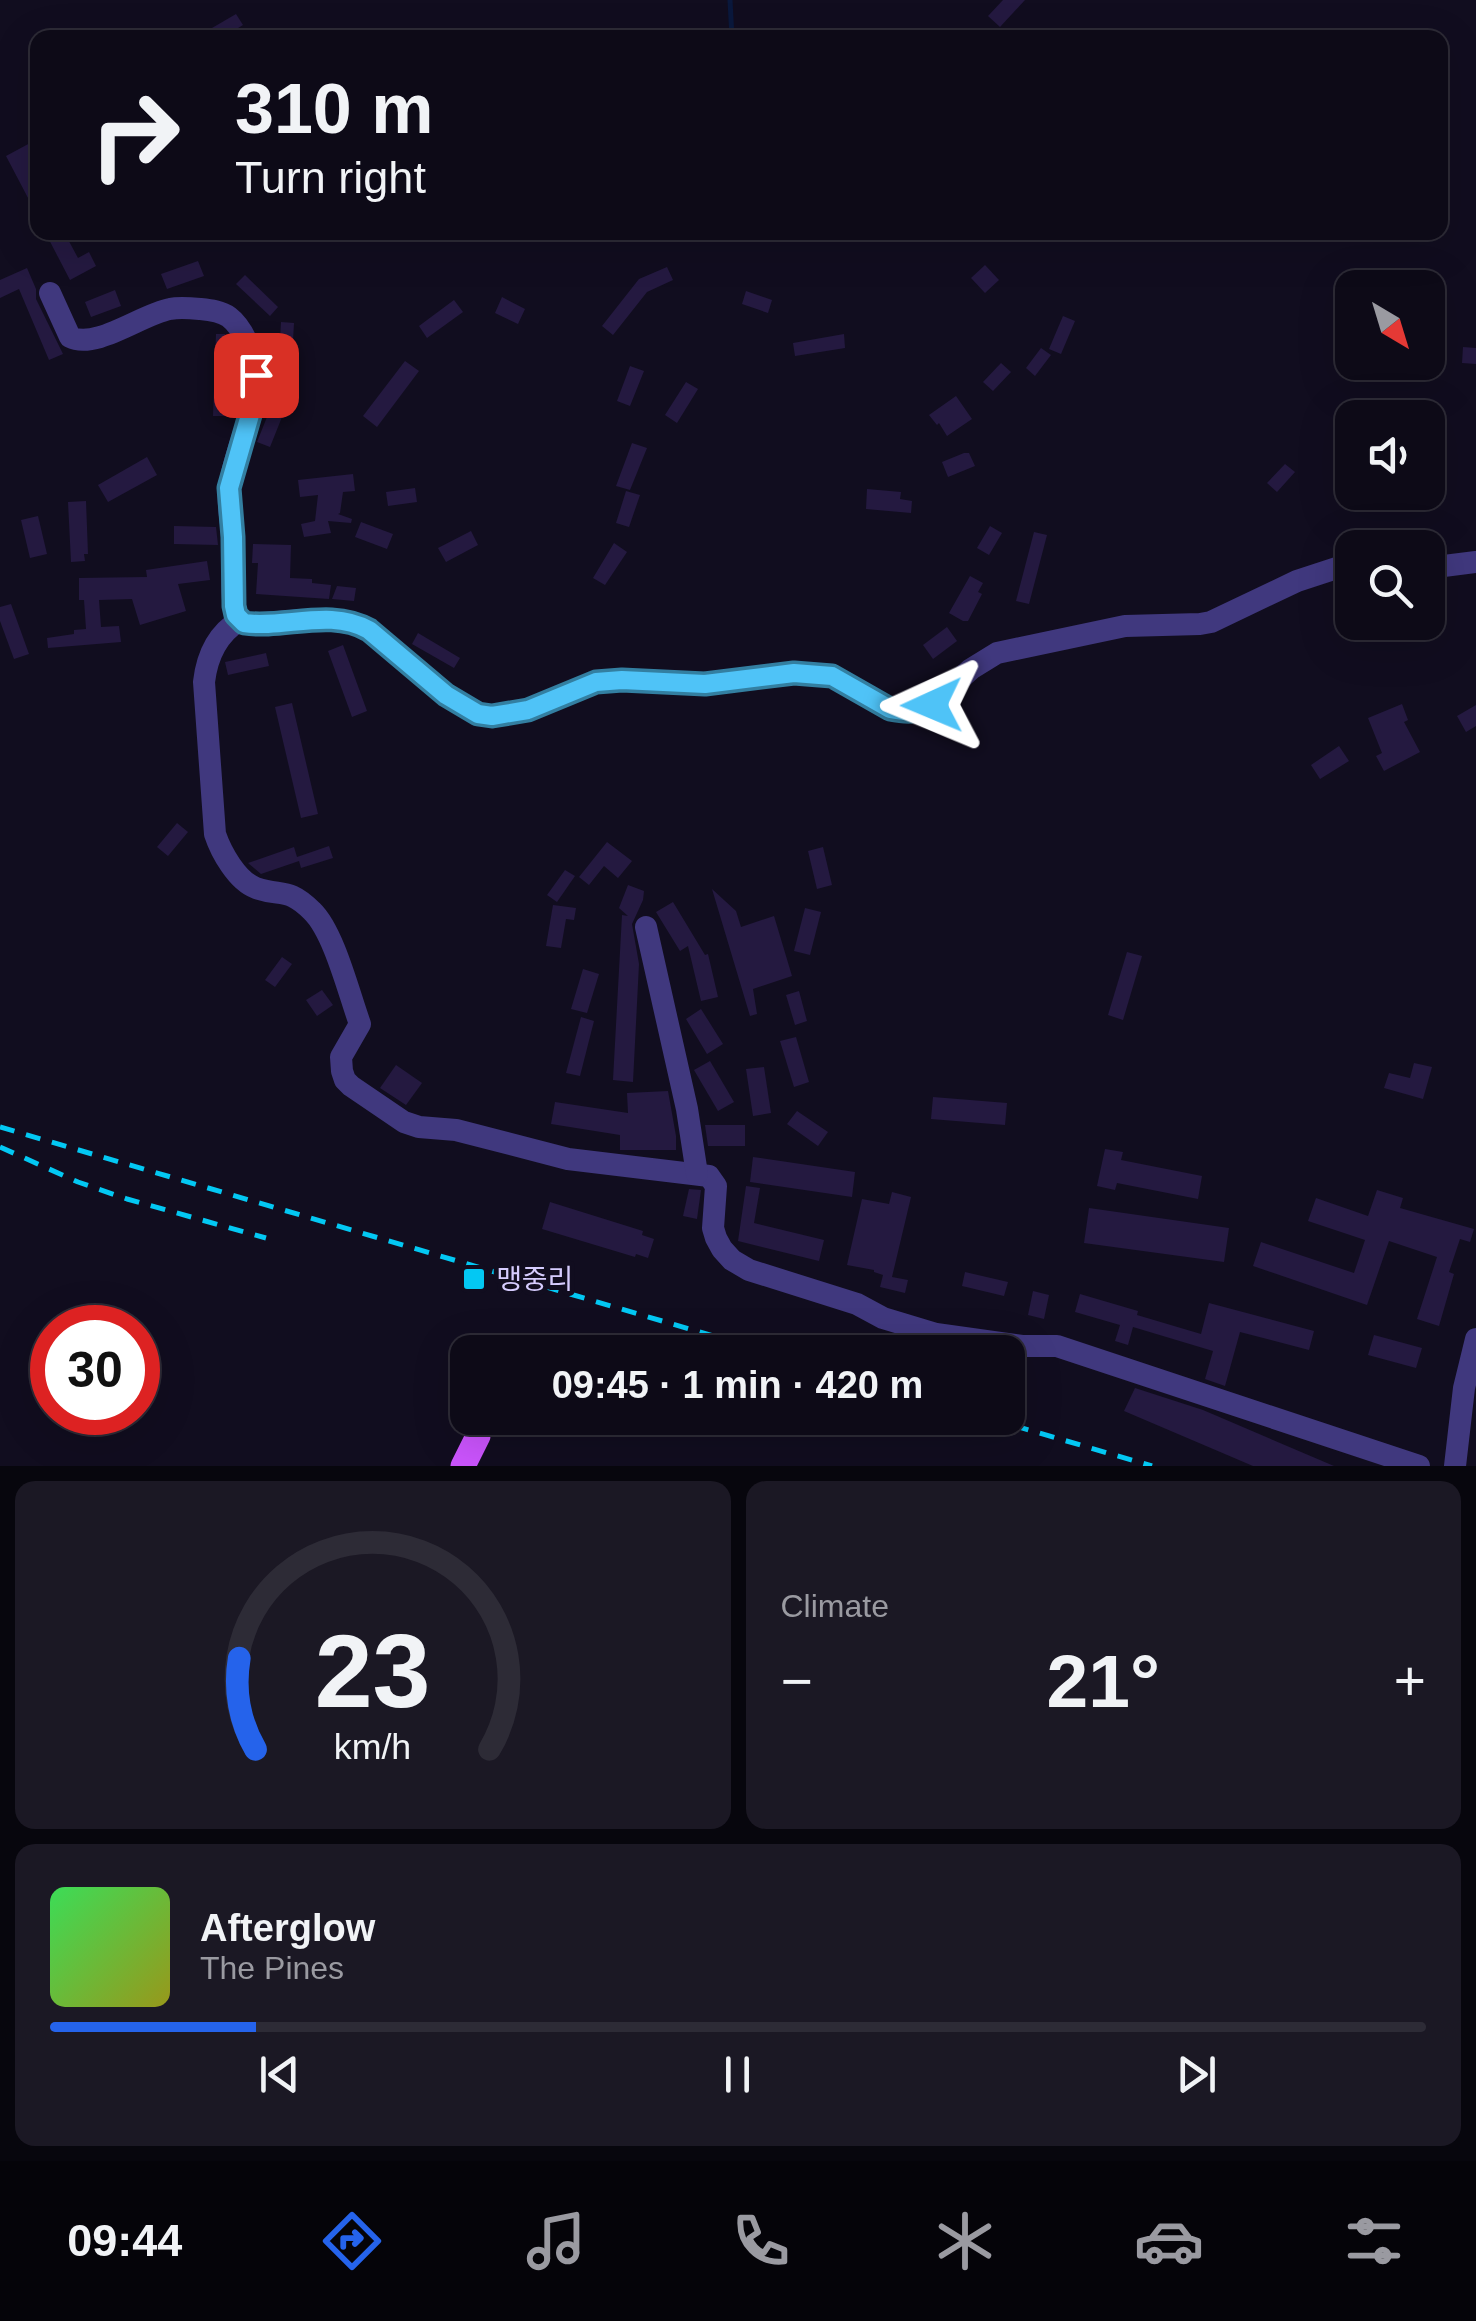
<!DOCTYPE html>
<html lang="en">
<head>
<meta charset="utf-8">
<style>
  body { margin:0; font-family:Helvetica,"Noto Sans KR",sans-serif; background:#1b1824; color:#f1f3f6; height:100vh; display:flex; flex-direction:column; font-size:38px; white-space:nowrap }
  * { box-sizing:border-box; margin:0 }
  p { font-size:32px; color:#9a9aa1 }
  .icon { flex:none; width:55px; height:55px; fill:none; stroke:currentColor; stroke-width:2; stroke-linecap:round; stroke-linejoin:round }
  .map { position:relative; height:1466px; overflow:hidden }
  .details { display:flex; flex-direction:column; gap:15px; padding:15px; background:#07060d; flex:1 }
  .details>* { flex:none }
  .guide { position:absolute; left:30px; top:30px; width:1418px; height:210px; border-radius:20px; box-shadow:0 10px 40px #0002,0 0 0 2px #2d2b36; background:#0d0a17; color:#f1f3f6; overflow:hidden }
  .needle { width:65px; rotate:142deg }
  .fabs { position:absolute; left:1335px; top:270px; display:grid; gap:20px }
  .fabs a { display:grid; place-items:center; width:110px; height:110px; border-radius:20px; background:#0d0a17; box-shadow:0 10px 40px #0002,0 0 0 2px #2d2b36; font-size:50px }
  .speed { position:absolute; left:30px; top:1305px; display:flex; gap:20px; font-size:50px; font-weight:700; text-align:center }
  .speed>* { display:grid; place-content:center; width:130px; height:130px; border-radius:50%; background:#0d0a17; box-shadow:0 10px 40px #0002,0 0 0 2px #2d2b36; line-height:1 }
  .speed .limit { border:15px solid #d22; background:#fff; color:#111 }
  .pin { position:absolute; display:grid; place-items:center; width:85px; height:85px; color:#fff; margin:-42px; border-radius:20px; box-shadow:0 5px 15px #0006 }
  .me { position:absolute; width:110px; margin:-55px; rotate:269deg; stroke-linejoin:round; filter:drop-shadow(0 0 8px #0008) }
  .turn { display:flex; align-items:center; gap:35px; height:210px; padding:0 40px; font-size:45px }
  .turn .icon { width:130px; height:130px; stroke-width:2.5 }
  .turn b { display:block; font-size:70px; line-height:85px }
  .big { font-size:75px; font-weight:800; line-height:1.1 }
  .details .widget { flex:1; display:flex; flex-direction:column; justify-content:center; gap:15px; min-width:0; padding:0 35px; border-radius:20px; background:#1b1824 }
  .details .dial { align-items:center; gap:0 }
  .dial svg { height:260px; overflow:visible; fill:none; stroke:#2d2b36; stroke-width:7; stroke-linecap:round; text-anchor:middle }
  .dial text { fill:#f1f3f6; stroke:none }
  .song { display:flex; align-items:center; gap:30px }
  .cover { width:120px; height:120px; border-radius:15px; background:linear-gradient(135deg,hsl(130 70% 55%),hsl(60 70% 35%)) }
  .played { height:10px; border-radius:5px; background:linear-gradient(90deg,#2563eb 15%,#2d2b36 15%) }
  .keys { display:flex; justify-content:space-around; direction:ltr }
  .heat { display:flex; justify-content:space-between; align-items:center; font-size:55px; direction:ltr }
  .details .tiles { flex:1; display:grid; gap:15px; grid-template-columns:1fr 1fr }
  .widget:last-child { grid-column:span 2 }
  .trip { position:absolute; left:450px; top:1335px; width:575px; height:100px; border-radius:20px; background:#0d0a17; box-shadow:0 10px 40px #0002,0 0 0 2px #2d2b36; font-weight:800; line-height:100px; text-align:center }
  .tab-bar { display:flex; height:160px; justify-content:space-around; align-items:center; background:#050409; color:#9a9aa1 }
  .tab-bar .icon { width:70px; height:70px }
  .tab-bar .current { color:#2563eb }
  .tab-bar b { font-size:45px; color:#f1f3f6 }
  .map>svg:first-child { display:block }
  .lines { fill:none; stroke-linecap:round; stroke-linejoin:round }
  .stream { stroke:#0a183c; stroke-width:5 }
  .building { fill:#241940 }
  .minor { stroke:#40387e; stroke-width:22 }
  .major { stroke:#cb54fd; stroke-width:25 }
  .rail { stroke:#03c8f3; stroke-width:5; stroke-dasharray:15 12; stroke-linecap:butt }
  .route-casing { stroke:#337fa1; stroke-width:25 }
  .route { stroke:#4fc3f7; stroke-width:18 }
  .poi-dot { fill:#03c8f3; stroke:#110d1f; stroke-width:4 }
  .labels { text-anchor:middle; dominant-baseline:central; stroke-width:10; stroke-linejoin:round; paint-order:stroke }
  .poi-label { font-size:28px; fill:#d6ccfe; stroke:#110d1f; text-anchor:start }
</style>
</head>
<body>
<div class="map">
<svg width="1476" height="1466" viewBox="0 0 1476 1466">
  <rect width="100%" height="100%" fill="#110d1f"/>
  <g class="lines">
    <polyline class="stream" points="730,0 732,38"/>
  </g>
  <g class="building">
    <polygon points="1003,0 1025,0 1000,27 988,16"/>
    <polygon points="236,14 243,25 222,38 218,38 212,28"/>
    <polygon points="32,142 38,153 38,158 28,163 38,181 38,217 6,156"/>
    <polygon points="45,232 64,232 78,258 89,252 96,266 70,280"/>
    <polygon points="198,261 204,276 167,289 161,274"/>
    <polygon points="985,265 999,280 985,293 971,278"/>
    <polygon points="667,267 673,280 647,292 613,335 602,326 639,279"/>
    <polygon points="27,268 36,289 36,299 63,354 49,360 19,289 0,298 0,280"/>
    <polygon points="245,275 278,307 270,316 236,284"/>
    <polygon points="115,290 121,306 91,317 85,302"/>
    <polygon points="746,291 772,300 768,313 742,304"/>
    <polygon points="502,297 525,309 518,324 495,313"/>
    <polygon points="454,300 463,312 427,338 419,326"/>
    <polygon points="1063,316 1075,321 1061,354 1049,349"/>
    <polygon points="281,322 294,323 290,397 270,447 257,442 277,392"/>
    <polygon points="216,334 225,334 233,348 230,416 213,416"/>
    <polygon points="844,334 845,348 795,356 793,343"/>
    <polygon points="1463,347 1476,348 1476,364 1462,363"/>
    <polygon points="1041,348 1051,355 1035,376 1026,368"/>
    <polygon points="405,361 419,371 377,427 363,416"/>
    <polygon points="1001,363 1011,372 993,391 983,382"/>
    <polygon points="630,366 644,371 630,406 617,401"/>
    <polygon points="686,382 698,389 677,423 665,415"/>
    <polygon points="956,396 972,419 947,436 939,423 937,425 929,415"/>
    <polygon points="632,443 647,448 630,490 616,486"/>
    <polygon points="964,453 969,453 975,466 948,477 942,462"/>
    <polygon points="147,457 157,475 108,502 98,485"/>
    <polygon points="1285,464 1295,472 1277,492 1267,483"/>
    <polygon points="353,474 355,491 343,492 340,513 338,514 352,519 351,523 328,521 331,533 304,537 301,524 315,521 318,495 300,497 298,480"/>
    <polygon points="415,488 417,502 388,506 386,492"/>
    <polygon points="867,489 901,492 900,499 912,501 911,513 866,509"/>
    <polygon points="626,491 640,495 629,527 616,523"/>
    <polygon points="86,501 88,554 84,554 85,561 71,562 68,502"/>
    <polygon points="38,516 47,554 30,558 21,520"/>
    <polygon points="361,522 393,534 387,549 355,537"/>
    <polygon points="174,526 216,527 218,545 174,544"/>
    <polygon points="990,526 1002,533 989,555 977,548"/>
    <polygon points="471,531 478,545 446,562 438,548"/>
    <polygon points="1034,532 1047,535 1029,604 1016,601"/>
    <polygon points="614,543 627,552 605,585 593,578"/>
    <polygon points="253,544 291,545 290,578 312,579 312,583 331,585 329,599 256,594 258,563 252,563"/>
    <polygon points="207,561 210,580 178,584 186,611 140,625 132,599 99,600 101,627 119,626 121,642 48,648 47,638 74,634 74,630 86,629 84,600 79,600 79,578 147,577 146,570"/>
    <polygon points="970,576 983,583 978,592 982,594 968,621 963,621 949,613"/>
    <polygon points="337,586 356,588 354,601 332,599"/>
    <polygon points="11,604 29,654 14,659 0,621 0,607"/>
    <polygon points="947,627 957,641 933,659 923,645"/>
    <polygon points="418,633 460,658 454,668 412,644"/>
    <polygon points="343,645 367,711 352,717 328,651"/>
    <polygon points="266,653 269,666 228,675 225,662"/>
    <polygon points="292,703 318,814 301,818 275,707"/>
    <polygon points="1402,704 1408,720 1404,722 1420,752 1384,771 1376,756 1382,753 1368,718"/>
    <polygon points="1476,705 1476,726 1466,732 1457,716"/>
    <polygon points="1339,746 1349,761 1320,779 1311,765"/>
    <polygon points="177,823 188,832 168,856 157,847"/>
    <polygon points="607,842 632,861 618,878 604,866 589,885 579,877"/>
    <polygon points="329,846 333,858 301,868 299,861 261,874 248,863 294,847 297,857"/>
    <polygon points="823,847 832,885 817,889 808,851"/>
    <polygon points="565,870 575,876 557,902 547,895"/>
    <polygon points="628,885 644,891 643,900 632,924 639,964 633,1082 613,1080 622,915 628,916 619,908"/>
    <polygon points="712,889 736,911 741,927 774,916 792,976 753,989 757,1014 750,1016"/>
    <polygon points="673,902 705,955 708,954 718,997 701,1001 688,946 680,951 656,912"/>
    <polygon points="553,905 576,908 574,920 566,919 561,948 546,946"/>
    <polygon points="805,908 821,912 810,955 794,951"/>
    <polygon points="1127,952 1142,956 1123,1020 1108,1015"/>
    <polygon points="282,957 292,964 275,987 265,980"/>
    <polygon points="583,969 599,974 587,1013 571,1009"/>
    <polygon points="322,990 333,1005 317,1016 306,1000"/>
    <polygon points="799,991 807,1021 795,1025 786,995"/>
    <polygon points="701,1009 723,1044 707,1054 686,1019"/>
    <polygon points="581,1017 594,1021 580,1076 566,1073"/>
    <polygon points="796,1037 809,1082 794,1087 780,1041"/>
    <polygon points="710,1061 734,1102 718,1111 694,1070"/>
    <polygon points="1414,1063 1432,1067 1423,1099 1384,1088 1389,1073 1410,1078"/>
    <polygon points="396,1065 422,1083 406,1105 380,1088"/>
    <polygon points="764,1067 771,1113 753,1116 746,1069"/>
    <polygon points="668,1091 676,1136 676,1150 620,1150 620,1135 551,1124 555,1102 628,1113 627,1093"/>
    <polygon points="933,1097 1007,1103 1005,1125 931,1119"/>
    <polygon points="797,1111 828,1132 818,1146 787,1124"/>
    <polygon points="705,1125 745,1125 745,1146 708,1146"/>
    <polygon points="1105,1149 1123,1152 1121,1160 1202,1176 1198,1199 1117,1183 1115,1190 1097,1186"/>
    <polygon points="753,1157 855,1172 852,1197 750,1182"/>
    <polygon points="746,1186 760,1188 754,1223 824,1240 819,1261 738,1241"/>
    <polygon points="689,1189 701,1190 697,1219 683,1216"/>
    <polygon points="1377,1190 1403,1198 1400,1208 1474,1229 1470,1242 1460,1239 1449,1272 1454,1274 1439,1326 1417,1319 1437,1257 1389,1241 1367,1305 1253,1266 1261,1242 1354,1273 1365,1240 1308,1221 1316,1198 1368,1216"/>
    <polygon points="892,1192 911,1197 892,1277 908,1280 905,1293 880,1287 883,1275 874,1272 874,1270 847,1265 862,1199 889,1204"/>
    <polygon points="550,1202 643,1231 642,1235 654,1239 648,1258 636,1254 635,1257 542,1229"/>
    <polygon points="1089,1208 1229,1228 1224,1262 1084,1243"/>
    <polygon points="965,1272 1008,1282 1004,1296 962,1286"/>
    <polygon points="1033,1291 1049,1295 1044,1319 1028,1315"/>
    <polygon points="1080,1294 1138,1311 1137,1315 1201,1334 1209,1303 1314,1331 1309,1350 1240,1332 1225,1386 1205,1379 1213,1351 1133,1327 1128,1345 1115,1341 1120,1325 1075,1312"/>
    <polygon points="1374,1335 1422,1348 1416,1368 1368,1355"/>
    <polygon points="1135,1388 1203,1410 1334,1466 1253,1466 1124,1411"/>
  </g>
  <g class="lines">
    <g class="minor">
      <path d="M50,293L70,337C96,350 142,314 170,309C179,307 190,308 200,309C210,310 221,311 229,317C237,323 243,333 247,342C271,392 235,439 229,489C227,507 232,525 233,542C234,561 230,595 235,611C238,620 242,622 251,624C289,623 334,611 369,630L447,695L478,714L492,716L528,710L595,682L622,680L705,684L794,673L832,676L890,709L913,712L931,705L971,669L997,653L1125,626L1200,624L1211,622L1297,581L1352,563"/>
      <polyline points="1428,568 1476,562"/>
      <path d="M240,620C217,634 207,656 204,682L215,834C221,852 237,881 256,888C282,897 288,887 312,911C334,932 349,994 360,1024L341,1057L342,1071L345,1080L351,1086L404,1122L419,1127L456,1130L568,1159L709,1176L716,1186L713,1228L716,1238L722,1249L732,1260L749,1270L857,1304L883,1318L936,1334L1022,1346H1057L1419,1466"/>
      <polyline points="646,927 687,1109 697,1174"/>
      <polyline points="1455,1466 1464,1388 1476,1339"/>
    </g>
    <polyline class="major" points="463,1466 478,1436"/>
    <g class="rail">
      <polyline points="0,1127 768,1352"/>
      <polyline points="0,1147 78,1182 127,1199 266,1238"/>
      <polyline points="988,1418 1152,1466"/>
    </g>
  </g>
  <g class="lines">
    <defs>
      <path id="route" d="M256,375L252,408L229,488L233,537L234,606L236,615L244,623C285,629 330,608 369,630L446,695L478,714L492,716L528,710L596,682L622,680L705,684L794,673L832,676L890,709C905,712 918,713 932,705"/>
    </defs>
    <use href="#route" class="route-casing"/>
    <use href="#route" class="route"/>
  </g>
  <rect class="poi-dot" x="462" y="1267" width="24" height="24" rx="5"/>
  <g class="labels">
    <g class="poi-label">
      <text x="496" y="1279">맹중리</text>
    </g>
  </g>
</svg>
<div class="fabs">
<a><svg class="needle" viewBox="-14 -14 28 28"><path d="M0-13l5 13h-10z" fill="#e53935"/><path d="M0 13l5-13h-10z" fill="#9a9aa1"/></svg></a>
<a><svg class="icon" aria-label="sound" viewBox="0 0 24 24"><path d="M4 9h4l5-4v14l-5-4H4zM17 9q2 3 0 6"/></svg></a>
<a><svg class="icon" aria-label="search" viewBox="0 0 24 24"><circle cx="10" cy="10" r="6"/><path d="M15 15l6 6"/></svg></a>
</div>
<div class="speed"><div class="limit">30</div></div>
<div class="pin" style="left:256px;top:375px;background:#d93025"><svg class="icon" aria-label="arrive" viewBox="0 0 24 24"><path d="M6 21V4h12l-3 4 3 4H6"/></svg></div>
<svg class="me" style="left:932px;top:705px" viewBox="-20 -20 40 40"><path d="M0-17L14 15 0 8-14 15z" fill="#4fc3f7" stroke="#fff" stroke-width="4"/></svg>
<div class="trip">09:45 · 1 min · 420 m</div>
<div class="guide">
<div class="turn"><svg class="icon" aria-label="right" viewBox="0 0 24 24"><path d="M7 20v-9h11M14 6l5 5-5 5"/></svg><div><b>310 m</b>Turn right</div></div>
</div>
</div>
<section class="details">
<div class="tiles">
<div class="widget dial"><svg viewBox="0 0 100 80">
<path d="M14 69A42 42 0 1 1 86 69"/>
<path d="M14 69A42 42 0 0 1 9 41" stroke="#2563eb"/>
<text x="50" y="56" font-size="32" font-weight="700">23</text>
<text x="50" y="72" font-size="11">km/h</text>
</svg></div>
<div class="widget"><p>Climate</p>
<div class="heat"><a>−</a><b class="big">21°</b><a>+</a></div>
</div>
<div class="widget">
<div class="song"><i class="cover"></i><div><b>Afterglow</b><p>The Pines</p></div></div>
<div class="played"></div>
<div class="keys"><svg class="icon" aria-label="previous" viewBox="0 0 24 24"><path d="M18 5L8 12l10 7zM5 5v14"/></svg><svg class="icon" aria-label="pause" viewBox="0 0 24 24"><path d="M8 5v14M16 5v14"/></svg><svg class="icon" aria-label="next" viewBox="0 0 24 24"><path d="M6 5l10 7-10 7zM19 5v14"/></svg></div>
</div>
</div>
</section>
<nav class="tab-bar">
<b>09:44</b>
<svg class="icon current" aria-label="directions" viewBox="0 0 24 24"><path d="M12 3l9 9-9 9-9-9zM9 14v-3h6M13 9l2 2-2 2"/></svg>
<svg class="icon" aria-label="music" viewBox="0 0 24 24"><path d="M9 18V5l10-2v13"/><circle cx="6" cy="18" r="3"/><circle cx="16" cy="16" r="3"/></svg>
<svg class="icon" aria-label="phone" viewBox="0 0 24 24"><path d="M5 4h4l2 5-3 2q2 4 5 5l2-3 5 2v4C11 20 4 13 5 4z"/></svg>
<svg class="icon" aria-label="climate" viewBox="0 0 24 24"><path d="M12 3v18M4 7l16 10M4 17L20 7"/></svg>
<svg class="icon" aria-label="car" viewBox="0 0 24 24"><path d="M5 17H2v-5l4-1 3-4h7l3 4 3 1v5h-3M9 17h6M6 11h13"/><circle cx="7" cy="17" r="2"/><circle cx="17" cy="17" r="2"/></svg>
<svg class="icon" aria-label="filters" viewBox="0 0 24 24"><path d="M4 7h16M4 17h16"/><circle cx="9" cy="7" r="2"/><circle cx="15" cy="17" r="2"/></svg>
</nav>
</body>
</html>
